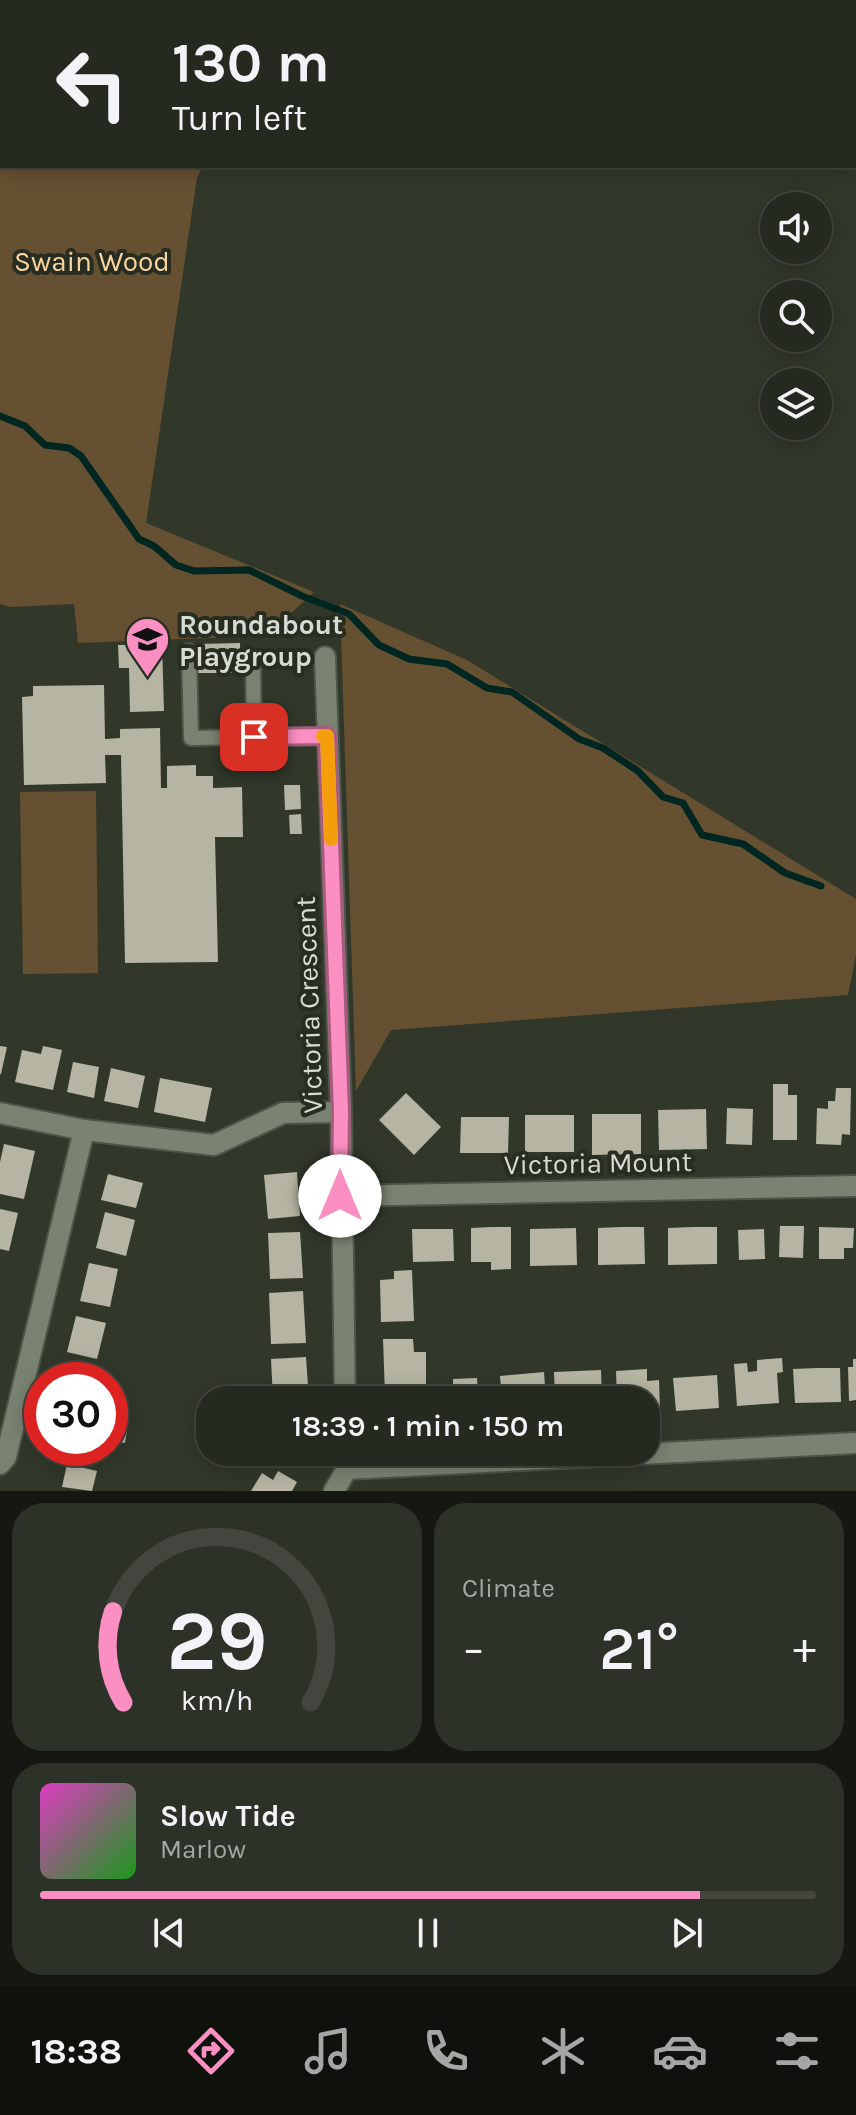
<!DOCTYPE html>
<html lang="en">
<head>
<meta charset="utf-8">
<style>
  body { margin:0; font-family:Karla,sans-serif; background:#2d3229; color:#f1f3f6; height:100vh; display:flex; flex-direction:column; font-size:30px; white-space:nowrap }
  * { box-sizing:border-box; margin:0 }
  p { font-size:26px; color:#a3a7a5 }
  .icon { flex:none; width:44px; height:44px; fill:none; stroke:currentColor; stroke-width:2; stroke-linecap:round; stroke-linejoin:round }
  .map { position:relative; height:1491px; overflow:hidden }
  .panel { display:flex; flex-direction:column; gap:12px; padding:12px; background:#141712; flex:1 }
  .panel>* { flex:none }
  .banner { position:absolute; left:0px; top:0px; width:856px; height:168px; box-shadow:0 4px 20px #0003,0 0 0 2px #42463e; background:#252a20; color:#f1f3f6; overflow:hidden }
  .buttons { position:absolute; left:760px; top:192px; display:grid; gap:16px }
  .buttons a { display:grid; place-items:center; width:72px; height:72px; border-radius:50%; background:#252a20; box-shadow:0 4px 20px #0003,0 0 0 2px #42463e; font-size:40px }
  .speed { position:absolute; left:24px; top:1362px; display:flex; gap:16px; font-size:40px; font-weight:700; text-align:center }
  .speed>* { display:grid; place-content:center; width:104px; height:104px; border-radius:50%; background:#252a20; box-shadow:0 4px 20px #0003,0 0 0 2px #42463e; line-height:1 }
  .speed .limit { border:12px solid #d22; background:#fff; color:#111 }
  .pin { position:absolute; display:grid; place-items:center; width:68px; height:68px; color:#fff; margin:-34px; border-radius:16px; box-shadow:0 4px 12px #0006 }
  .me { position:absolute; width:88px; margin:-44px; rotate:0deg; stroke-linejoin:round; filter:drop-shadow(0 0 6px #0008) }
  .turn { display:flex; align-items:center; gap:28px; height:168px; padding:0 40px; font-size:36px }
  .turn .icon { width:104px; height:104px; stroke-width:2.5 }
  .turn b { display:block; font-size:56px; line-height:68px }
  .big { font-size:60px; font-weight:600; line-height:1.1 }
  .panel .card { flex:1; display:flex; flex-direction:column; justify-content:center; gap:12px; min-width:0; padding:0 28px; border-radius:32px; background:#2d3229 }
  .panel .dial { align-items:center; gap:0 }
  .dial svg { height:208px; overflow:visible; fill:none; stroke:#42463e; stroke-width:7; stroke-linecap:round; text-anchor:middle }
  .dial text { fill:#f1f3f6; stroke:none }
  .song { display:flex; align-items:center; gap:24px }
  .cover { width:96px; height:96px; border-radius:12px; background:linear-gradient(135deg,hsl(310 70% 55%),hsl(120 70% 35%)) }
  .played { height:8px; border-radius:4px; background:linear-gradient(90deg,#fc8fc1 85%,#42463e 85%) }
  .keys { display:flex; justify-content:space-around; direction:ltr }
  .heat { display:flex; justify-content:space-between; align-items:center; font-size:44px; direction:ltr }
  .panel .tiles { flex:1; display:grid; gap:12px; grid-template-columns:1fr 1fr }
  .card:last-child { grid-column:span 2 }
  .trip { position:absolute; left:196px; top:1386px; width:464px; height:80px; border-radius:32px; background:#252a20; box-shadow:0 4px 20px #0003,0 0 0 2px #42463e; font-weight:600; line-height:80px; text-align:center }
  .dock { display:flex; height:128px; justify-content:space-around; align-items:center; background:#0f110d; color:#a3a7a5 }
  .dock .icon { width:56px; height:56px }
  .dock .current { color:#fc8fc1 }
  .dock b { font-size:36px; color:#f1f3f6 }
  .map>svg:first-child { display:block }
  .green { fill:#665032 }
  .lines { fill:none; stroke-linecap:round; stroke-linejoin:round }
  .stream { stroke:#002622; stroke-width:7 }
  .building { fill:#b6b4a2 }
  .lane-casing { stroke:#4d5448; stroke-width:18 }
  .street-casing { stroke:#4d5448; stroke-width:24 }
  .lane { stroke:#7a8372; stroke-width:14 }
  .street { stroke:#7a8372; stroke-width:20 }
  .rail-casing { stroke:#8d9388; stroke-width:9 }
  .rail { stroke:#272d20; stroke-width:6; stroke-dasharray:18; stroke-linecap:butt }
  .route-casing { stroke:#a45d7d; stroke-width:20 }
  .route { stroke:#fc8fc1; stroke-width:14 }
  .slow { stroke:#f59e0b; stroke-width:14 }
  .labels { text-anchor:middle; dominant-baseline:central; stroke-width:8; stroke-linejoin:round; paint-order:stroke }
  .park-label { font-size:28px; fill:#fbd39d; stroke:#272d20 }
  .poi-label { font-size:28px; font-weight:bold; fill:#d7dcd3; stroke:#272d20; text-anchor:start }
  .street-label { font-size:28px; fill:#d7dcd3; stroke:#272d20 }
</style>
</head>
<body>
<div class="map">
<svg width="856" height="1491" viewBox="0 0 856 1491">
  <rect width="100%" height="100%" fill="#31382a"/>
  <g class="green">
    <polygon points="152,0 465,0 150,2"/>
    <polygon points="3,166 203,166 197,178 146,523 314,592 286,618 287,635 78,643 74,604 10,607 0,604 0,170"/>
    <polygon points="340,604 467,660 856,899 856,955 848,995 391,1030 356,1091"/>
    <polygon points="96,791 98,973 23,974 20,792"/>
  </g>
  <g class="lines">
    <polyline class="stream" points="0,416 25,426 45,445 69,448 81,456 139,539 154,546 176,565 194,571 249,570 302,596 349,614 379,645 409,659 447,664 487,688 512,692 579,739 603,748 638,771 663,797 683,803 702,835 743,844 785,873 821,886"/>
  </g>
  <g class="building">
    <polygon points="240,643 240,673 198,673 197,644"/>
    <polygon points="162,644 164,711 130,712 129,668 119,668 118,645"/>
    <polygon points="104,685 105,739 120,738 120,729 160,728 161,788 167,788 167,766 196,765 196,776 213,776 213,788 242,787 243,837 215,837 218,962 125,963 121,755 105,755 106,783 24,785 22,697 33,696 33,686"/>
    <polygon points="284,785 300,785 301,809 285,810"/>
    <polygon points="301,814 302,834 290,834 289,815"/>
    <polygon points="0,1046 7,1047 1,1074 0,1074"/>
    <polygon points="43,1046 62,1050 53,1090 15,1082 22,1050 41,1054"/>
    <polygon points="73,1062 99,1067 94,1098 67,1092"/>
    <polygon points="111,1068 145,1076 138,1108 104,1101"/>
    <polygon points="160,1078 212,1088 205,1122 154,1112"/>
    <polygon points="773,1084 788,1084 788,1095 797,1095 797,1140 773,1140"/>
    <polygon points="836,1088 851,1088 850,1135 842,1134 841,1145 816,1144 817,1108 828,1109 828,1101 835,1101"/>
    <polygon points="406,1093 441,1127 414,1155 379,1120"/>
    <polygon points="727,1108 753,1109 752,1145 726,1144"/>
    <polygon points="706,1109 707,1149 659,1150 658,1110"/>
    <polygon points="592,1114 641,1114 641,1154 592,1155"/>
    <rect x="525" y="1115" width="49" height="37"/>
    <polygon points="461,1117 509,1117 508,1153 460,1153"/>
    <polygon points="4,1144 35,1151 24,1199 0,1194 0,1162"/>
    <polygon points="297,1172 300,1216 268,1219 264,1175"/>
    <polygon points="108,1174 143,1183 136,1208 101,1200"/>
    <polygon points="0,1209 18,1213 9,1251 0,1249"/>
    <polygon points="105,1212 135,1220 126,1256 96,1248"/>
    <polygon points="780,1226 804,1226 803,1258 779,1257"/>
    <polygon points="491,1227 511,1227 511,1269 491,1270 491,1262 471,1262 471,1228"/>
    <polygon points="621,1227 644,1227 645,1264 598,1265 598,1228"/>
    <polygon points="692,1227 717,1227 717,1264 668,1265 668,1228"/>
    <polygon points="819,1227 854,1228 853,1248 844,1248 844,1259 819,1259"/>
    <polygon points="576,1228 577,1265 530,1266 530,1229"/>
    <polygon points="412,1229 453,1229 454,1261 413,1262"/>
    <polygon points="764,1229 765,1259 739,1260 738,1230"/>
    <polygon points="300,1232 303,1278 270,1279 268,1233"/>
    <polygon points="89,1263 118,1269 110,1307 80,1301"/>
    <polygon points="412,1270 414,1321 381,1322 380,1280 394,1279 394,1271"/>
    <polygon points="303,1291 306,1343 271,1344 269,1293"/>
    <polygon points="76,1316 106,1323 97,1359 67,1352"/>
    <polygon points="383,1339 413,1339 414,1352 426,1352 426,1386 418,1394 385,1395"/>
    <polygon points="306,1357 309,1400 273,1400 271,1359"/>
    <polygon points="782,1358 783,1372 777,1373 779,1403 737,1406 734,1364 747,1363 748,1372 757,1371 757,1360"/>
    <polygon points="853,1359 856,1359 856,1400 849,1401 848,1367 853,1367"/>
    <polygon points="817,1368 840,1368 841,1402 795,1403 793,1369"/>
    <polygon points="647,1369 647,1381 659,1380 660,1411 646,1412 646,1400 617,1400 616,1371"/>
    <polygon points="601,1370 602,1400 555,1400 554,1372"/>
    <polygon points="76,1371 106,1379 106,1380 73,1380"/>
    <polygon points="544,1372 546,1400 502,1400 500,1376"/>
    <polygon points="717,1375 719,1408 676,1411 673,1378"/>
    <polygon points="477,1378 478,1392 489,1392 490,1400 426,1400 426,1396 453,1395 453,1379"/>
    <polygon points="110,1428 127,1431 125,1443 110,1440"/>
    <polygon points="79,1448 108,1448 106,1459 78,1454"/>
    <polygon points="67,1464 97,1471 92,1491 62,1487"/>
    <polygon points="278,1471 297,1482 292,1491 251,1491 262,1473 273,1480"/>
  </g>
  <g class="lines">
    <defs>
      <g id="lane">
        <polyline points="189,651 191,738 327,736"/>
        <polyline points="253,659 254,737"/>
      </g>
      <g id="street">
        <polyline points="325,657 341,1112 345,1400"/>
        <polyline points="0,1113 84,1130 214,1145 283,1113 341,1112"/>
        <polyline points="340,1196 856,1186"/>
        <polyline points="0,1464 6,1457 84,1130"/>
        <polyline points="347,1469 856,1443"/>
        <polyline points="334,1491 347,1469 347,1452"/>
      </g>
    </defs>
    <use href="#lane" class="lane-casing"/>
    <use href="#street" class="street-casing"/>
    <use href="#lane" class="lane"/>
    <use href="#street" class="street"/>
    <defs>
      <g id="rail">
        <polyline points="111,2 112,0"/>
        <polyline points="132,2 134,0"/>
        <polyline points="0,122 2,120"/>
        <polyline points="0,145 2,143"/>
      </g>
    </defs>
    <use href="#rail" class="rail-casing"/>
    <use href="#rail" class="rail"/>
  </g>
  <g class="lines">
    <defs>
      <polyline id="route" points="254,737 327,736 341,1112 340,1196"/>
    </defs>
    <use href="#route" class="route-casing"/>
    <use href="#route" class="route"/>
    <polyline class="slow" points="323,736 327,736 331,839"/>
  </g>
  <defs>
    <symbol id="school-pin" viewBox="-11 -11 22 30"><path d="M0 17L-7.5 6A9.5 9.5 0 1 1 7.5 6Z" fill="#fc8fc1" stroke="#272d20"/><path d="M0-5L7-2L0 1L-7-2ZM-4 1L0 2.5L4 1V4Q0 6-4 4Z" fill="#111"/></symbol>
  </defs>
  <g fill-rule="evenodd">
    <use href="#school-pin" x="122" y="614" width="51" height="69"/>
  </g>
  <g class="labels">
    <g class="park-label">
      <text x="92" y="261">Swain Wood</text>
    </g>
    <g class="poi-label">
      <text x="179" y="624">Roundabout<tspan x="179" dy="32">Playgroup</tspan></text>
    </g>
    <g class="street-label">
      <text transform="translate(309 1005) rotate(-92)">Victoria Crescent</text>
      <text transform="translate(598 1163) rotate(-1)">Victoria Mount</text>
    </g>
  </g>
</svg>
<div class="buttons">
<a><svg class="icon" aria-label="sound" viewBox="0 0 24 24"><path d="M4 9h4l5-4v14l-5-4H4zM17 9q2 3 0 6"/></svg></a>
<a><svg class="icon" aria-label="search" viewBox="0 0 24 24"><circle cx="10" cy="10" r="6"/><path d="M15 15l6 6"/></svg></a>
<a><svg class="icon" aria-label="layers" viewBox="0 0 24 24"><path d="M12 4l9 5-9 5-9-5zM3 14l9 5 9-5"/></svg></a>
</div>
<div class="speed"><div class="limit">30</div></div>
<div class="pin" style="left:254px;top:737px;background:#d93025"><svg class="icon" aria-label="arrive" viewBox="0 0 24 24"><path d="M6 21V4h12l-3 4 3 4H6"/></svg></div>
<svg class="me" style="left:340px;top:1196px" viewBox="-20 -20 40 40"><circle r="19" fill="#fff"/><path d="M0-13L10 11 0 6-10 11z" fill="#fc8fc1"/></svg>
<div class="trip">18:39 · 1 min · 150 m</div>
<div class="banner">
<div class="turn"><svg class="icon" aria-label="left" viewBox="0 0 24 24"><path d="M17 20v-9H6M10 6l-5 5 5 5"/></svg><div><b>130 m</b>Turn left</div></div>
</div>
</div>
<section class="panel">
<div class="tiles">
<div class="card dial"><svg viewBox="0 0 100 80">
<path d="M14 69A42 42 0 1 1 86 69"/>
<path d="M14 69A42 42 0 0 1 10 34" stroke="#fc8fc1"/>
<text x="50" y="56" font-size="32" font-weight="700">29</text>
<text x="50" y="72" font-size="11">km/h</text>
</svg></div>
<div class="card"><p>Climate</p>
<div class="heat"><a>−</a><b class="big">21°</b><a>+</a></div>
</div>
<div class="card">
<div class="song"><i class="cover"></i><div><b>Slow Tide</b><p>Marlow</p></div></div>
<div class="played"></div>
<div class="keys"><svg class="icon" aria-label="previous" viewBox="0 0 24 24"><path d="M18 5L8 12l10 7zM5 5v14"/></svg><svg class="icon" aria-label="pause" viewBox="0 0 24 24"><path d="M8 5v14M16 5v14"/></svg><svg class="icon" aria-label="next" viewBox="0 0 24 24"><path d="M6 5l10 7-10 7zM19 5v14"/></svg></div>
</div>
</div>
</section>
<nav class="dock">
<b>18:38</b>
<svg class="icon current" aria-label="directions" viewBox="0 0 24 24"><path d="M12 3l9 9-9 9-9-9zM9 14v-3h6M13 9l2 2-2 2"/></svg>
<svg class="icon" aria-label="music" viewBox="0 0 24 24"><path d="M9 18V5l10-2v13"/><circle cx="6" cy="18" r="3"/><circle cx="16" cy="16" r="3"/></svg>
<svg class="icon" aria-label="phone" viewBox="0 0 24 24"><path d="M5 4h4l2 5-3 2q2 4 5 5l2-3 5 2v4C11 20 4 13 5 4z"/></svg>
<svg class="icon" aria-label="climate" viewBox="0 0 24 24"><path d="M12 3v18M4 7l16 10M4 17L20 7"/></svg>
<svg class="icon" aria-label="car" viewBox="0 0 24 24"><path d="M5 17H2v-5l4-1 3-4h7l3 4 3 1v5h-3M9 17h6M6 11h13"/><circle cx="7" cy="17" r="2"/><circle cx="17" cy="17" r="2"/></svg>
<svg class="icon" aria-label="filters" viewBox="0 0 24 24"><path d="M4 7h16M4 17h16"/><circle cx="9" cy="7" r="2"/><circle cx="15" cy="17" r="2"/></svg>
</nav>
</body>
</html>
